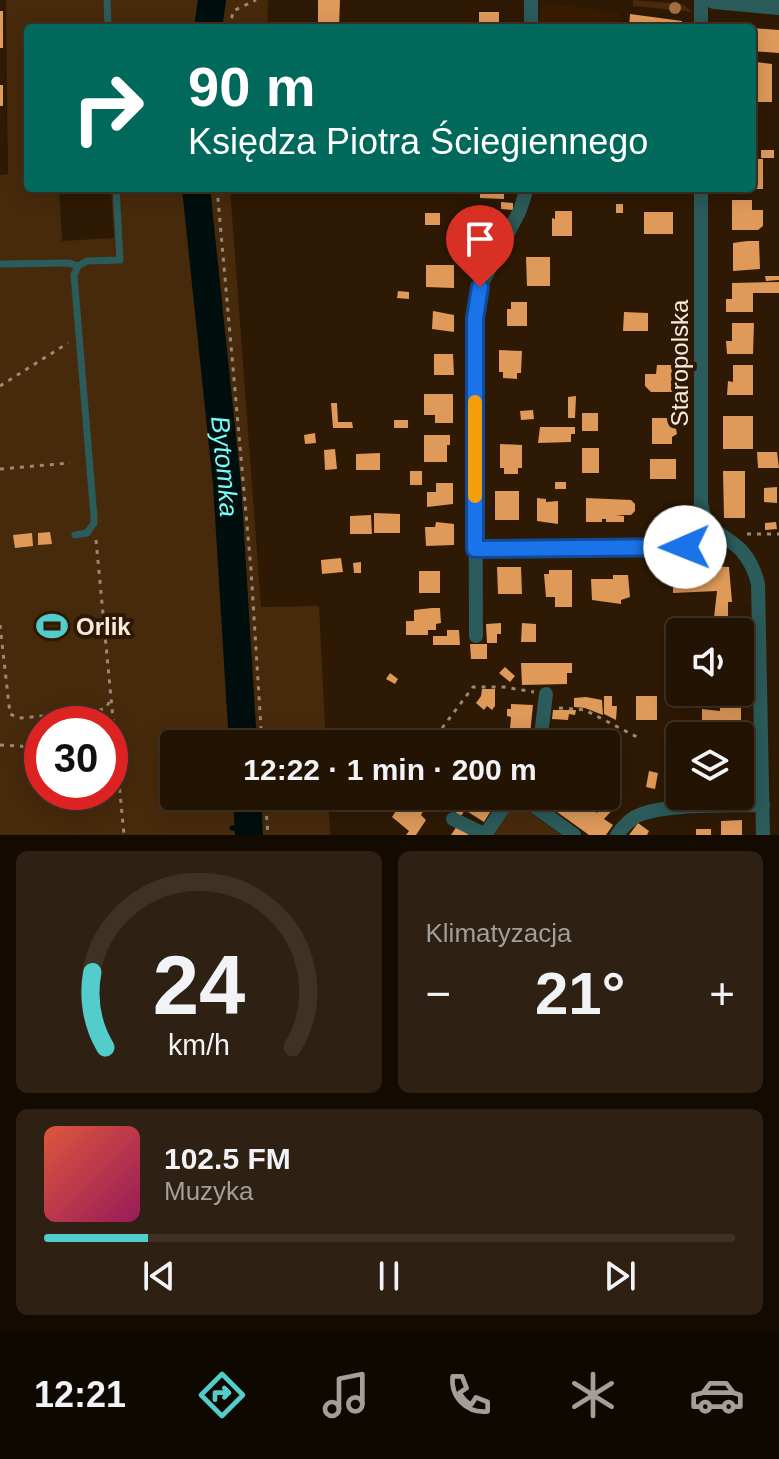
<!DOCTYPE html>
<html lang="pl">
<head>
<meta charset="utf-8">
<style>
  body { margin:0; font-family:Helvetica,sans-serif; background:#2e2012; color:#f1f3f6; height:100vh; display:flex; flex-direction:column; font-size:30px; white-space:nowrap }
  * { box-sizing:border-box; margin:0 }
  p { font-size:26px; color:#a29e9a }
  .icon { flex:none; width:44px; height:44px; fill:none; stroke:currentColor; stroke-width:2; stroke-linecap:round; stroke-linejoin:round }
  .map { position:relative; height:835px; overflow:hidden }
  .sheet { display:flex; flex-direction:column; gap:16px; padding:16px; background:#130a02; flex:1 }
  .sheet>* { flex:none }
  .top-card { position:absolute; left:24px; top:24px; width:732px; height:168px; border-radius:8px; box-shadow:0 4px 20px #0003,0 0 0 2px #3f3225; background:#00695c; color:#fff; overflow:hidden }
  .fabs { position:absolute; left:666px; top:618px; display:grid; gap:16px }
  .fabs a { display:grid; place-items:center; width:88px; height:88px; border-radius:8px; background:#221303; box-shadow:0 4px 20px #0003,0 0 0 2px #3f3225; font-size:40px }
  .speed { position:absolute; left:24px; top:706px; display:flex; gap:16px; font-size:40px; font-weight:700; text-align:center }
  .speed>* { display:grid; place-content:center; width:104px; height:104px; border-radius:50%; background:#221303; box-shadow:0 4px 20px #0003,0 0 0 2px #3f3225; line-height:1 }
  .speed .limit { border:12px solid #d22; background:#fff; color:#111 }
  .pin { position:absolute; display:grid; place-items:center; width:68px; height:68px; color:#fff; margin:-82px -34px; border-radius:50% 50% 50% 0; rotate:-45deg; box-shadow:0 0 8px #0007 }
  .pin .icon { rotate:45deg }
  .me { position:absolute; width:88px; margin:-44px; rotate:269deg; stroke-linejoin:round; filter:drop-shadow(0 0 6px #0008) }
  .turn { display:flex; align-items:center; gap:28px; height:168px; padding:0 32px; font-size:36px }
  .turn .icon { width:104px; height:104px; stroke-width:2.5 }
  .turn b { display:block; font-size:56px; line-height:68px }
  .big { font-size:60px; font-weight:700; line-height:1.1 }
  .sheet .card { flex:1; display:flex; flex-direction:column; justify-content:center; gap:12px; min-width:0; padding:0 28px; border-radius:12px; background:#2e2012 }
  .sheet .dial { align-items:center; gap:0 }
  .dial svg { height:208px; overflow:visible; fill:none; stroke:#3f3225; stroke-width:7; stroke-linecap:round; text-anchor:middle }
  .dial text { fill:#f1f3f6; stroke:none }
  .song { display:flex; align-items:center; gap:24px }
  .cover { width:96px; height:96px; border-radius:12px; background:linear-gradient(135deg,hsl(10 70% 55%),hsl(330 70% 35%)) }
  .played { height:8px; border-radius:4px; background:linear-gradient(90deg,#53cdcb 15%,#3f3225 15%) }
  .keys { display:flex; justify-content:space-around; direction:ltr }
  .heat { display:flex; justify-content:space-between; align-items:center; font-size:44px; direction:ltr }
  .sheet .tiles { flex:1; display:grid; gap:16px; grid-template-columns:1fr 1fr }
  .card:last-child { grid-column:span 2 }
  .trip { position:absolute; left:160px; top:730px; width:460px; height:80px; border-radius:8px; background:#221303; box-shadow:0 4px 20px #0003,0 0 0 2px #3f3225; font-weight:700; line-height:80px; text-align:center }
  .tab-bar { display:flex; height:128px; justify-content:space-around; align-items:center; background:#0e0801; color:#a29e9a }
  .tab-bar .icon { width:56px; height:56px }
  .tab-bar .active { color:#53cdcb }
  .tab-bar b { font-size:36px; color:#f1f3f6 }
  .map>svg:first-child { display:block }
  .built { fill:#371c01 }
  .green { fill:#472a0c; fill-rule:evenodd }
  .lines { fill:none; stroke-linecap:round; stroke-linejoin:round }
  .stream { stroke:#010e0e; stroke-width:5 }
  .river { stroke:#010e0e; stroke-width:28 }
  .building { fill:#df9a5a }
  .path { stroke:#9b8978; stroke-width:3; stroke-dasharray:4 6; stroke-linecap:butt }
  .service { stroke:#2b5b5a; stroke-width:7 }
  .minor { stroke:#2b5b5a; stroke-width:14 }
  .tertiary { stroke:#2b5b5a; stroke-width:18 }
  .tree { fill:#a07043 }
  .route-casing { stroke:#114b97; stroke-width:20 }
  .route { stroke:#1a73e8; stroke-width:14 }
  .slow { stroke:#f59e0b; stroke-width:14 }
  .labels { text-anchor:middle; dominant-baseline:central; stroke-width:8; stroke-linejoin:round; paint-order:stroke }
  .street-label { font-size:24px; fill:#faebde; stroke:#2e1904 }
  .poi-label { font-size:24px; font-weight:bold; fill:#faebde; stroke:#2e1904; text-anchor:start }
  .water-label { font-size:26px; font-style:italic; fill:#78fbf9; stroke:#2e1904 }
</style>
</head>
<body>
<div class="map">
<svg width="779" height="835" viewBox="0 0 779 835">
  <rect width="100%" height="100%" fill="#2e1904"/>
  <polygon class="built" points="553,4 620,13 619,28 539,28 539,15 542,9"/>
  <g class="green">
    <path d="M6,0H200L196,28H28V188H59L62,241L114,238L111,188H187L214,423L235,744H174V796H238L241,835H0V175L8,174ZM42,724H110V792H42Z"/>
    <polygon points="220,0 268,0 267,28 215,28"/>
    <polygon points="633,0 682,4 693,12 633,6"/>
    <polygon points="205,188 230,188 261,607 319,606 326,744 251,744 230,422"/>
    <polygon points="254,796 328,796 330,835 257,835"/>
    <polygon points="515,802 561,835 496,835 493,833"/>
  </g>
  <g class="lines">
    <polyline class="stream" points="232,828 249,831"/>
    <g class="river">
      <polyline points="208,28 212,0"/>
      <path id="s1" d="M196,188L227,484L243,744"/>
      <polyline points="247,796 249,835"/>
    </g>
  </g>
  <g class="building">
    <polygon points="318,0 340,0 339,28 318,26"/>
    <rect x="0" y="11" width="3" height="37"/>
    <rect x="479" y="12" width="20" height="16"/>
    <polygon points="630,14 682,21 684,28 629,28"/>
    <polygon points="752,28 779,30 779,53 752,51"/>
    <polygon points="757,62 772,64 772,102 757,102"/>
    <rect x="0" y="85" width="3" height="21"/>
    <rect x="761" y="150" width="13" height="8"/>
    <rect x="752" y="159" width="11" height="30"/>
    <polygon points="480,188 504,188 504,199 480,198"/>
    <polygon points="650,188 678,188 677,192 650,192"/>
    <polygon points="732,200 752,200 752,210 763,210 763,226 758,230 732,230"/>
    <polygon points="501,202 513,203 513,210 501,209"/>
    <rect x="616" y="204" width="7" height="9"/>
    <polygon points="555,211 572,211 572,236 552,236 552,218 555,219"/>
    <rect x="644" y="212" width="29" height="22"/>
    <rect x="425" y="213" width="15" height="12"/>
    <polygon points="459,215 473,215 473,223 480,223 480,244 459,244"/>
    <polygon points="747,241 759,241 760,269 733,271 733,243"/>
    <polygon points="526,257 550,257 550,286 527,286"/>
    <polygon points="426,265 454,265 454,288 426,287"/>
    <polygon points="765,276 779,276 779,280 766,281"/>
    <polygon points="779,282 779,293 753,293 753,312 726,312 726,299 732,299 732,283"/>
    <polygon points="398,291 409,292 409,299 397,298"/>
    <polygon points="511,302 527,302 527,326 507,326 507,309 511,309"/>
    <polygon points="433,311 454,315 454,332 432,329"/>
    <polygon points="624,312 648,313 648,331 623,331"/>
    <polygon points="732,323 754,323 753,354 727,354 726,341 732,341"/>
    <polygon points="499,350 522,351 521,373 517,373 517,379 503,378 503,372 499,372"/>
    <polygon points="434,354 453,354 454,375 434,375"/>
    <polygon points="657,365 672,365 676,392 651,392 645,386 645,374 656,374"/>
    <polygon points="733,365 753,365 753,395 727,395 728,381 733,382"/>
    <polygon points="424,394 453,394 453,423 435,423 435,415 424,415"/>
    <polygon points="576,396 575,418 568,418 568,397"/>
    <polygon points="331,403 337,403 338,422 352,422 353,428 333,428"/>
    <polygon points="533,410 534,419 521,420 520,411"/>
    <rect x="582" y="413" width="16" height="18"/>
    <rect x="723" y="416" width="30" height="33"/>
    <polygon points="652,418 674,418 677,434 672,437 672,444 652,444"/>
    <rect x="394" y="420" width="14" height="8"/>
    <polygon points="540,427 575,427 575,434 571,434 571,442 538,443"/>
    <polygon points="315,433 316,443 305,444 304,435"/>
    <polygon points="424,435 450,435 450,445 447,445 447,462 424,462"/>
    <polygon points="500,444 522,445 522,468 518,468 518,474 504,474 504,468 500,468"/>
    <rect x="582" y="448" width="17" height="25"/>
    <polygon points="335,449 337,469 325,470 324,450"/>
    <polygon points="757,452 777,452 779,468 758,468"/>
    <polygon points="380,453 380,470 356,470 356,454"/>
    <rect x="650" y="459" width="26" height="20"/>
    <rect x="410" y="471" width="12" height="14"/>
    <polygon points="723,471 745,471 745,518 724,518"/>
    <rect x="555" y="482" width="11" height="7"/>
    <polygon points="436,483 453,483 453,504 427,507 427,492 436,492"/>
    <polygon points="777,487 777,503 764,502 764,488"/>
    <rect x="495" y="491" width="24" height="29"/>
    <polygon points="537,498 546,499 546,502 558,501 558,524 537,521"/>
    <polygon points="586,498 631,500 635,504 635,511 631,515 616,515 624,516 624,522 606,522 606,519 602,519 602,522 586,522"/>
    <polygon points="374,513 400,514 400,533 374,533"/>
    <polygon points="371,515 372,534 350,534 350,516"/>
    <polygon points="436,522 454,524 454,545 426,546 425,527 435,527"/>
    <polygon points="776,522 777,529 765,530 765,523"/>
    <polygon points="50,532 52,544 38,545 38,533"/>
    <polygon points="32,533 33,546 15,548 13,535"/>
    <polygon points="341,558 343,572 322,574 321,560"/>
    <polygon points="361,562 361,573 354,573 353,563"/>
    <polygon points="695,565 729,567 732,602 728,602 728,618 714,618 717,591 673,593 673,567 695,567"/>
    <polygon points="497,567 521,567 522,594 498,594"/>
    <polygon points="549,570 572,570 572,607 555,607 555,597 546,597 544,574 549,574"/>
    <rect x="419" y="571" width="21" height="22"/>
    <polygon points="613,575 628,575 630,597 621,600 621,604 592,600 591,579 613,579"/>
    <polygon points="432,608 440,608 441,623 436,624 436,630 428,630 428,635 406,635 406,621 414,621 414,610"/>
    <polygon points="501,623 501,634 497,634 497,643 487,643 486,624"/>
    <polygon points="522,623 536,624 536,642 521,642"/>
    <polygon points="447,630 459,630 460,645 433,645 433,636 447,636"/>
    <polygon points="470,644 487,644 487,659 471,659"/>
    <polygon points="521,663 572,663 572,673 567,673 567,684 522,685"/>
    <polygon points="505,667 515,676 510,682 499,673"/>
    <polygon points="390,673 398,679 395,684 386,679"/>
    <polygon points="482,689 495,689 495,706 492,710 487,706 484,710 476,703 481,696"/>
    <rect x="696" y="692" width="12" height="6"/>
    <polygon points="679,695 693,695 692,702 679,703"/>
    <polygon points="604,696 612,696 612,706 617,706 616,720 604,714"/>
    <rect x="636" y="696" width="21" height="24"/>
    <polygon points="586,697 602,700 603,715 585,708 574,707 574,698"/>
    <polygon points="720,700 741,700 741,734 720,733 720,723 702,725 702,709 720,711"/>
    <polygon points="511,704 533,705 529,744 503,744 506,739 509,740 511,717 507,716 507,709 511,709"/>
    <polygon points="553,710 576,710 575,715 569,714 568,720 552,719"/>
    <polygon points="415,734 427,741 425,744 418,744 412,740"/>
    <polygon points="649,771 658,773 655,789 646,787"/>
    <polygon points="608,792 621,801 604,819 613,825 606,835 589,835 535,796 586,796 582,801 597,813 600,809 597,807"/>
    <polygon points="365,796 378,796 379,799 375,799 376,809 366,810"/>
    <polygon points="465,796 471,801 475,796 500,796 484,822 465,810 461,816 449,808 453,801 459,805"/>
    <polygon points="403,800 414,808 416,805 424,810 421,815 426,820 416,835 406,835 409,831 392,817"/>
    <polygon points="742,820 742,835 721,835 721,821"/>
    <polygon points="638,823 649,831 647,835 629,835"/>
    <polygon points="457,826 463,830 469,835 451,835"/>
    <rect x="696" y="829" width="15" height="6"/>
  </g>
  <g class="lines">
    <g class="path">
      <polyline points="230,28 233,11 256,0"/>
      <polyline points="217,188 251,570 262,744"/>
      <polyline points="0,386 68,343"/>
      <polyline points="0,469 70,463"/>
      <polyline points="747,534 779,534"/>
      <polyline points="96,540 124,835"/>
      <polyline points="0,625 10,714 19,718 94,712 106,708 111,699"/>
      <polyline points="559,708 585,710 639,738"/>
      <polyline points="430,744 473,687 504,687 534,692"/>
      <polyline points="0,745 21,746 42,752"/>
      <polyline points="265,796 268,835"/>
      <polyline points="420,796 443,812"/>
    </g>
    <g class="service">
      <polyline points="107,0 108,28"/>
      <polyline points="0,264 69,263 78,266 87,261 120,260 116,188"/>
      <polyline points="75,535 87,533 94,523 94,517 74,275 78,266"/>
    </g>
    <g class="minor">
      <polyline points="531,0 531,28"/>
      <polyline points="701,28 701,0"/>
      <path d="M701,188V503C706,533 722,532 741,550C750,560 755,571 758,584L763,835"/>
      <polyline points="475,549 685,547 697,546 716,533"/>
      <polyline points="476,636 475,318 480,287 520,210 527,188"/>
      <polyline points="540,744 546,694"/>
      <polyline points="520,796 574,835"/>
      <polyline points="453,819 486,835"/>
      <polyline points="485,835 511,796"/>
      <path d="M617,835C622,828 627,822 635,817C660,803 732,806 763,805"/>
    </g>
    <polyline class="tertiary" points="714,0 779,6"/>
  </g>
  <circle class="tree" cx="675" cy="8" r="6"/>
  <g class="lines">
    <defs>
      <polyline id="route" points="480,287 475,318 475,549 685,547"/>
    </defs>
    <use href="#route" class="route-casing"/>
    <use href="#route" class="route"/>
    <polyline class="slow" points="475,496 475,402"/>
  </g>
  <defs>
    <symbol id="stadium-bare" viewBox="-9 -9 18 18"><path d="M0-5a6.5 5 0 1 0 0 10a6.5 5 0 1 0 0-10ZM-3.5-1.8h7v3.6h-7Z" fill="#53cdcb" stroke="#2e1904" stroke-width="2.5" paint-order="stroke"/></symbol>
  </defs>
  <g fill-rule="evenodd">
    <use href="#stadium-bare" x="30" y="604" width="44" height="44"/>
  </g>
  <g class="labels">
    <g class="street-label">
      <text transform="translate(679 363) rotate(-90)">Staropolska</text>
    </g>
    <g class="poi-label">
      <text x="76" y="626">Orlik</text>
    </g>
    <g class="water-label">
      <text stroke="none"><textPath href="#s1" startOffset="280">Bytomka</textPath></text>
    </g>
  </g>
</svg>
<div class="fabs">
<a><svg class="icon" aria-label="sound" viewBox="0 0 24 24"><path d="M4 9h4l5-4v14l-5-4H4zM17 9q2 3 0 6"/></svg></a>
<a><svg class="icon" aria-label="layers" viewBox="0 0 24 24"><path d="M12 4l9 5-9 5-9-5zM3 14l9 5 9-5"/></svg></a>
</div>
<div class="speed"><div class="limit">30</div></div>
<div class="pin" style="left:480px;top:287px;background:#d93025"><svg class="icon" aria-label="arrive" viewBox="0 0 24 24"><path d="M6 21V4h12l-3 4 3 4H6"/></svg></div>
<svg class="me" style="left:685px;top:547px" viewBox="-20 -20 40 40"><circle r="19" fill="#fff"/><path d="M0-13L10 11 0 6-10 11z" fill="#1a73e8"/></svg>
<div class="trip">12:22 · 1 min · 200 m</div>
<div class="top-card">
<div class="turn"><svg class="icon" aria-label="right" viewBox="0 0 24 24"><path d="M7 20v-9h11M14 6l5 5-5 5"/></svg><div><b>90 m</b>Księdza Piotra Ściegiennego</div></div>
</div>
</div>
<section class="sheet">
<div class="tiles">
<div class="card dial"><svg viewBox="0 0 100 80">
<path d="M14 69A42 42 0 1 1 86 69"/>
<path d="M14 69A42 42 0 0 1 9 40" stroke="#53cdcb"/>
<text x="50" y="56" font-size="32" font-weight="700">24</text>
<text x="50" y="72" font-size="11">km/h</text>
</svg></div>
<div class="card"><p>Klimatyzacja</p>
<div class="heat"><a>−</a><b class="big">21°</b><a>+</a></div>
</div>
<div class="card">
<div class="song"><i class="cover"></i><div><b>102.5 FM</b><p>Muzyka</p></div></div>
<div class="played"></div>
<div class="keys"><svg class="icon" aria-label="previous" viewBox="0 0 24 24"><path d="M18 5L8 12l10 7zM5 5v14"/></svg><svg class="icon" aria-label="pause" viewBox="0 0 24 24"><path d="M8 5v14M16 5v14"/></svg><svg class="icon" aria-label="next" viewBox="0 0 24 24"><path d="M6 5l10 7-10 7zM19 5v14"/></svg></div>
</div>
</div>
</section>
<nav class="tab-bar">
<b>12:21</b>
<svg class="icon active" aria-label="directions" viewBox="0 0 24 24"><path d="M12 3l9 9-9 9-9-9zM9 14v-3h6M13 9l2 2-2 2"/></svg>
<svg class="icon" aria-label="music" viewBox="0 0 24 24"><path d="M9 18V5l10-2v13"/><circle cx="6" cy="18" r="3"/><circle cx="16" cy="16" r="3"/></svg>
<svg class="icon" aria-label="phone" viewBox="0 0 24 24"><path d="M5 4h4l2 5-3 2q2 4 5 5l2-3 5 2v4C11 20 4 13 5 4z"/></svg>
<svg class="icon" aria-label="climate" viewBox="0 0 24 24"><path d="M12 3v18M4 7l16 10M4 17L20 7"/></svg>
<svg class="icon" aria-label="car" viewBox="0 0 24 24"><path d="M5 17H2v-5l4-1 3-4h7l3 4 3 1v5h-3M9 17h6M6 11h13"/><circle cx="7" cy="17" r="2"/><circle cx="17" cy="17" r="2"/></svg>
</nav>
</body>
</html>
